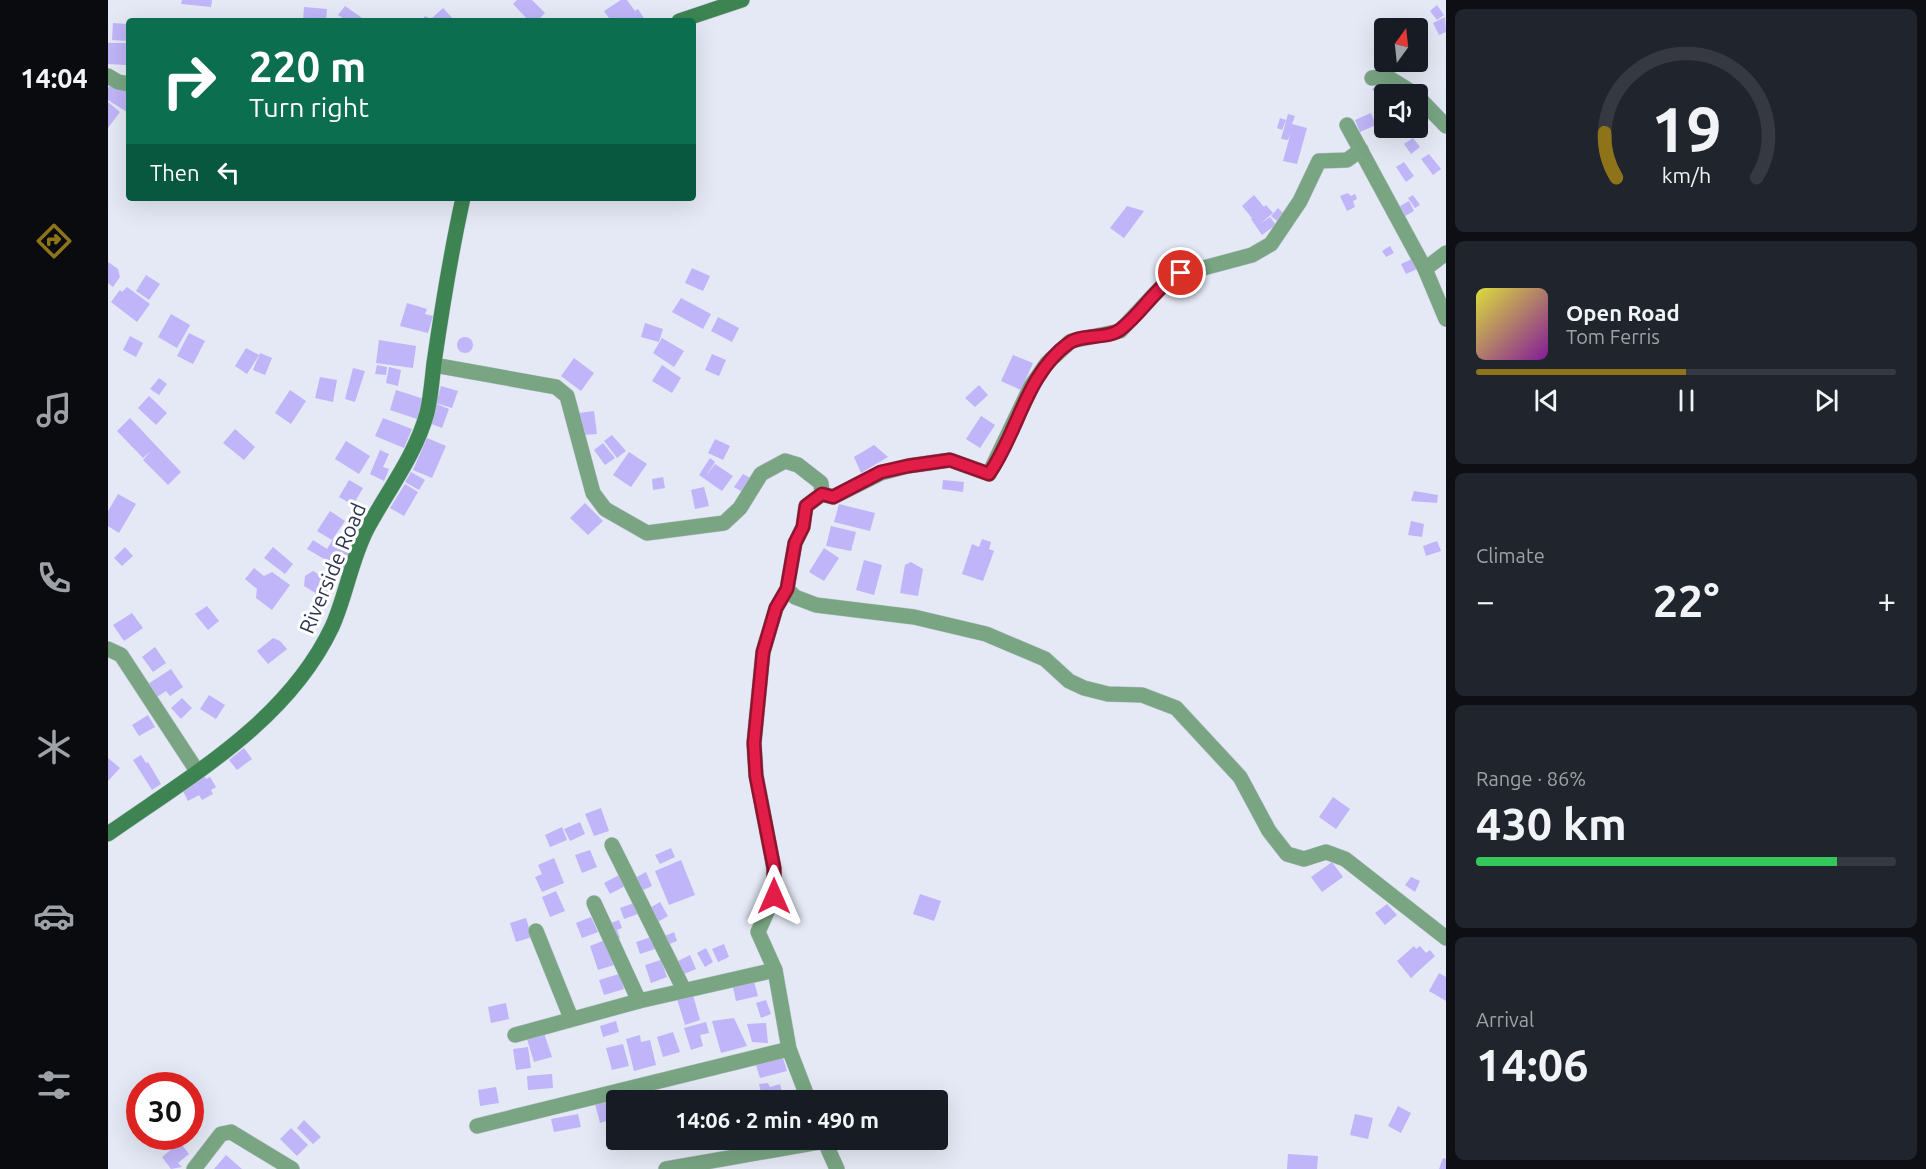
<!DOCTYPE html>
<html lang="en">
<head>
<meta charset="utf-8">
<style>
  body { margin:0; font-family:Ubuntu,sans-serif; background:#20242c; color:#f1f3f6; height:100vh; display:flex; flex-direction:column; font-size:22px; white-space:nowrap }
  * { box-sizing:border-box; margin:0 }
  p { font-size:20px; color:#9ea1a6 }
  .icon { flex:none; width:33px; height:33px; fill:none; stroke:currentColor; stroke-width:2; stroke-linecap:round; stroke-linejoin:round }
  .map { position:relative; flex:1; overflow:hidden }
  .panel { display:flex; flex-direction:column; gap:9px; padding:9px; background:#0d0f14; width:480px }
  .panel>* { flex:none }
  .hud { position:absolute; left:18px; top:18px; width:570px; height:183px; border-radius:6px; box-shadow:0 6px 24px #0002; background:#0b6e4f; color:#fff; overflow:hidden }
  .needle { width:39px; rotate:15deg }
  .fabs { position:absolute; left:1266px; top:18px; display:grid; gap:12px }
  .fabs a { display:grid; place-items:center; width:54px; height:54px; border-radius:6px; background:#171b24; box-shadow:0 6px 24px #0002; font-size:30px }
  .speed { position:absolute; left:18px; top:1072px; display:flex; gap:12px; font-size:30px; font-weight:700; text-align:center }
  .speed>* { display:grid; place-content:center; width:78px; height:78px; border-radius:50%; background:#171b24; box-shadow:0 6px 24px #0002; line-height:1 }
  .speed .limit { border:9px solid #d22; background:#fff; color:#111 }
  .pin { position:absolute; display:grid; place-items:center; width:51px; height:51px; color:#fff; margin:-26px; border:3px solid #fff; border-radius:50%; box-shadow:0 2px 6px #0007 }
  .me { position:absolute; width:66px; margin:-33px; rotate:0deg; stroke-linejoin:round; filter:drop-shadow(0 0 4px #0008) }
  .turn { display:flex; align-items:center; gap:21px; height:126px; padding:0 24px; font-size:27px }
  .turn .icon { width:78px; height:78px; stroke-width:2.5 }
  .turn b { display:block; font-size:42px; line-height:51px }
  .then { display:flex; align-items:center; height:57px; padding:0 24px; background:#0003; gap:12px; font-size:22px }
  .big { font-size:45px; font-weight:700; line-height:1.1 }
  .panel .widget { flex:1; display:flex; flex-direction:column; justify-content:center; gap:9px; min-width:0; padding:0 21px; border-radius:9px; background:#20242c }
  .panel .dial { align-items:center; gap:0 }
  .dial svg { height:156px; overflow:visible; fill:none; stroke:#363941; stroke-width:7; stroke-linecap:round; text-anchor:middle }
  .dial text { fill:#f1f3f6; stroke:none }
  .song { display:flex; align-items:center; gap:18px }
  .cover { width:72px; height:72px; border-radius:9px; background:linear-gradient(135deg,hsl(60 70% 55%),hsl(290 70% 35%)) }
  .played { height:6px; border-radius:3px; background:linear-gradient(90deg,#8e7318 50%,#363941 50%) }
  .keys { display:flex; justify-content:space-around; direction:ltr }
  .heat { display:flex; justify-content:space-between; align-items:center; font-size:33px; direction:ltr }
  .charge { height:9px; border-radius:4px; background:linear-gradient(90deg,#34c759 86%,#363941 0) }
  .trip { position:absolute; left:498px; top:1090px; width:342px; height:60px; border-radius:6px; background:#171b24; box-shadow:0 6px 24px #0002; font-weight:700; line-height:60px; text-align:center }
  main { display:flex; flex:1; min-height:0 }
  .tab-bar { display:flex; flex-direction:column; width:108px; justify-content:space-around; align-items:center; background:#090b0e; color:#9ea1a6 }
  .tab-bar .icon { width:42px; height:42px }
  .tab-bar .current { color:#8e7318 }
  .tab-bar b { font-size:27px; color:#f1f3f6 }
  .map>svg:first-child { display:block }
  .building { fill:#bfb5f8 }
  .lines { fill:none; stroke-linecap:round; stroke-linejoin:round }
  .street-casing { stroke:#bfc5d3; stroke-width:16 }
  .secondary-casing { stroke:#bfc5d3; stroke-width:16 }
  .street { stroke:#79a583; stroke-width:15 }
  .secondary { stroke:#3d8452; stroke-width:15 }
  .route-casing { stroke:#92132f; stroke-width:15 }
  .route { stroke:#e11d48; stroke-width:10 }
  .labels { text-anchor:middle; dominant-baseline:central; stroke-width:6; stroke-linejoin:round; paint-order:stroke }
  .street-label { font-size:21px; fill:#2d344d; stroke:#fff }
</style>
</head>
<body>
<main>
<nav class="tab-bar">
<b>14:04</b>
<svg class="icon current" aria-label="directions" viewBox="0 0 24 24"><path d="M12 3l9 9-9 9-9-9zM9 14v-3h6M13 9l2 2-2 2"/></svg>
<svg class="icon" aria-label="music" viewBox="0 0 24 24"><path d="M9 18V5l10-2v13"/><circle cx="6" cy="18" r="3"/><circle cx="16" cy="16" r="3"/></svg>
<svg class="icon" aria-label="phone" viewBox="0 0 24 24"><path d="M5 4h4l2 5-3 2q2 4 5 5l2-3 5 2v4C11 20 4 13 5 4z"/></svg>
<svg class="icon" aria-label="climate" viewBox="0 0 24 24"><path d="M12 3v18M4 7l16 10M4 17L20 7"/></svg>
<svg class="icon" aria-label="car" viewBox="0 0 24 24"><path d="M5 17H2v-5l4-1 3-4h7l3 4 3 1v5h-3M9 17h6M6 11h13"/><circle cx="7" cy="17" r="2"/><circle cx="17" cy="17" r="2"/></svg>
<svg class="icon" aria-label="filters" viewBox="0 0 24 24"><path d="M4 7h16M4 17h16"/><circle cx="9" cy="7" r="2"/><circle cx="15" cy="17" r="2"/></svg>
</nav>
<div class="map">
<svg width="1338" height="1169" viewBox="0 0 1338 1169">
  <rect width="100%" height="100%" fill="#e4e9f5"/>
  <g class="building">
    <polygon points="74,0 104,0 103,7 73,4"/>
    <polygon points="409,0 424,0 437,13 429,21 421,21 405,4"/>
    <polygon points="513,0 519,0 527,11 530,9 537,20 517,21 515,18 511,21 503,21 496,11"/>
    <polygon points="1329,5 1336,15 1329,20 1322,11"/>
    <polygon points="237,6 257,20 256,21 239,21 230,15"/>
    <polygon points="196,7 219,9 218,21 195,21"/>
    <polygon points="335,8 347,21 314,21 317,16 323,19"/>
    <polygon points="1337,17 1338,32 1331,35 1325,23"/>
    <polygon points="5,23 21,24 21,41 4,40"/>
    <polygon points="0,43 19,43 18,65 0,64"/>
    <polygon points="1280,80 1288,91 1283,94 1278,94 1270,84"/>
    <polygon points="5,81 21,91 21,109 19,112 0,100 0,88"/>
    <polygon points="1269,85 1276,94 1276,99 1274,101 1264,89"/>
    <polygon points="0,102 12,112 0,128"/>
    <polygon points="1263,113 1268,125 1252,132 1247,120"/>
    <polygon points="1180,114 1187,116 1184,124 1199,128 1189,164 1175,161 1183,132 1180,140 1173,139"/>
    <polygon points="1172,118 1178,120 1174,130 1169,128"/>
    <polygon points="1305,138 1312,147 1303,154 1296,144"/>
    <polygon points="1321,154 1333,169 1325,175 1313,159"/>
    <polygon points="1296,162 1306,176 1298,182 1288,167"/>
    <polygon points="1240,193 1243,196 1247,194 1249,199 1245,201 1247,207 1239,211 1232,196"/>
    <polygon points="1146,195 1156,207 1158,205 1165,213 1152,224 1162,217 1168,225 1154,235 1143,219 1144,218 1134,206"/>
    <polygon points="1305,195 1312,205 1307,208 1300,198"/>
    <polygon points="1301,201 1306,211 1297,216 1292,206"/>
    <polygon points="1019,206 1036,211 1016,238 1002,228"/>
    <polygon points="1170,208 1176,214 1169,221 1163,216"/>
    <polygon points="1282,246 1286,253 1278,257 1274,251"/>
    <polygon points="1304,259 1309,269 1298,274 1293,264"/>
    <polygon points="0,262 10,269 12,277 5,287 0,283"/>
    <polygon points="584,268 602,276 595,291 577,283"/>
    <polygon points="38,275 52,284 41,300 28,291"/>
    <polygon points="19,287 42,304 29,322 3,302 12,290 14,292"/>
    <polygon points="573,298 603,314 595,329 564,312"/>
    <polygon points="299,303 319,309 317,314 325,316 320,333 292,326"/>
    <polygon points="63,314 82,325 69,348 50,337"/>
    <polygon points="610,317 631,328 624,342 603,331"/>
    <polygon points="537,323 555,329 551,342 533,337"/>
    <polygon points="81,333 97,341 85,364 69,356"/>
    <polygon points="22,336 35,343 28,357 15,350"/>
    <circle cx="357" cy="345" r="8"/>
    <polygon points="554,338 576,351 566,367 545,353"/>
    <polygon points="271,340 308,346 305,368 268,363"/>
    <polygon points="138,348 151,355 139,374 127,366"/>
    <polygon points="152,353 164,358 157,375 145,370"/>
    <polygon points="604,354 618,360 611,376 597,370"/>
    <polygon points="905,355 925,363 913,390 893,381"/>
    <polygon points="466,358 486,373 473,391 453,376"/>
    <polygon points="269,365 279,367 278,375 267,374"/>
    <polygon points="554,365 573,378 564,393 544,381"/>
    <polygon points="281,367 293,370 290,386 278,383"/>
    <polygon points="245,368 257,371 247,402 237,399"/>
    <polygon points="212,377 229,380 225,402 207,398"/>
    <polygon points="51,378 59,384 51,395 42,389"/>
    <polygon points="871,385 880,395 867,407 857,398"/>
    <polygon points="333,386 350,391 344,408 328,403"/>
    <polygon points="182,390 198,401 183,424 167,413"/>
    <polygon points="288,390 316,399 309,419 282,410"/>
    <polygon points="41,396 59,413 48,425 30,408"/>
    <polygon points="329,404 341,409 334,428 321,423"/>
    <polygon points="486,411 489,434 473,435 471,413"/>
    <polygon points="873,416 887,425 872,448 858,439"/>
    <polygon points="22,418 73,472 60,485 35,460 43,451 35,458 9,431"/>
    <polygon points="275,418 304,429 296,448 267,436"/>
    <polygon points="127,429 147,447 136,460 115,443"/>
    <polygon points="504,435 518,451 509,458 496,441"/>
    <polygon points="319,438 338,446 324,478 305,470"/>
    <polygon points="607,439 622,446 615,460 600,453"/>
    <polygon points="238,441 262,456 251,474 227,459"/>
    <polygon points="495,443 507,458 497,465 486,450"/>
    <polygon points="766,445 780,457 753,473 746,457"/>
    <polygon points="272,450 281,454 275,467 281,469 276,481 262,474"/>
    <polygon points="521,452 539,464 523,487 505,475"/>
    <polygon points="602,458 607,462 598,476 607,464 625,476 614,491 591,475"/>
    <polygon points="303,472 317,480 311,490 297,482"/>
    <polygon points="635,474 646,480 638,494 626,487"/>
    <polygon points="555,477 557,488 545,490 544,479"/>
    <polygon points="241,480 255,488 245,505 231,497"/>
    <polygon points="835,480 856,482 855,492 834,489"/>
    <polygon points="297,484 310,492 296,516 282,508"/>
    <polygon points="596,487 601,506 587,509 583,490"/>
    <polygon points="1306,491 1330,495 1329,503 1303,501"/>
    <polygon points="10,494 28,504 11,533 0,526 0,511"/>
    <polygon points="477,503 495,521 480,535 462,518"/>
    <polygon points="731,504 767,513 762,531 726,522"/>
    <polygon points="222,511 237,521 224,540 209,531"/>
    <polygon points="1303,521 1316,524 1314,537 1300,535"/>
    <polygon points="723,526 748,532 743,551 718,546"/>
    <polygon points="225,539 248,552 237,571 199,549 205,540 219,549"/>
    <polygon points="874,539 883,542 881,549 886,551 875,581 854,574 864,544 871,547"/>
    <polygon points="1329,541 1333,551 1318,556 1315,546"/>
    <polygon points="17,547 25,556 14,566 6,558"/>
    <polygon points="165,547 185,564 177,574 156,558"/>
    <polygon points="716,548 731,558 716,581 701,572"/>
    <polygon points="756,560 774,565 766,595 748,590"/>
    <polygon points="803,562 815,569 810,596 792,593 797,565"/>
    <polygon points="146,568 156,576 164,572 182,585 164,610 148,598 149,589 137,579"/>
    <polygon points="205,571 226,584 217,599 196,586 197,576"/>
    <polygon points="99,606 111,621 100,630 87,614"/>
    <polygon points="24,613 35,628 16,641 5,625"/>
    <polygon points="165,638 172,641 179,649 160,664 149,651"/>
    <polygon points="47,647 58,663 45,672 34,657"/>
    <polygon points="63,669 75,687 62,696 58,691 49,697 40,684"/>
    <polygon points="101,695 117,705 108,719 92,709"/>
    <polygon points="74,698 84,708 73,719 63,708"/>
    <polygon points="40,715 47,727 31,736 24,725"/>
    <polygon points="136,748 144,759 129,770 121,760"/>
    <polygon points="33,755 38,763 40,762 53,784 44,790 25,760"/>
    <polygon points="0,758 12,768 0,781"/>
    <polygon points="96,775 98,779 102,777 108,787 103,790 105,794 94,800 91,795 80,801 73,787"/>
    <polygon points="1225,797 1242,809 1228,829 1211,817"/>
    <polygon points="493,808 501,831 486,836 477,814"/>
    <polygon points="472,822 477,834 462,841 456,829"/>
    <polygon points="454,827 459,840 442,847 437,835"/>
    <polygon points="563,848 567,857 552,864 547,855"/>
    <polygon points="482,850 489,867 474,873 467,855"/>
    <polygon points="446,858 456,883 434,892 427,877 434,874 430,865"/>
    <polygon points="573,860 587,895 561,905 547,871"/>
    <polygon points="1224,862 1235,877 1214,892 1203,877"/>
    <polygon points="538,872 544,886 531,892 525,879"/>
    <polygon points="511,875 517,886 502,894 496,883"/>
    <polygon points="1303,877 1312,881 1307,892 1297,885"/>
    <polygon points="448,891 457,911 442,917 434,897"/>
    <polygon points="812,894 833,901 826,921 805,914"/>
    <polygon points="552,902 560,916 548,923 540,909"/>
    <polygon points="526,903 530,914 516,919 512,908"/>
    <polygon points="1279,904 1289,915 1277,925 1267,913"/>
    <polygon points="483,917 490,932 474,938 468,923"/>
    <polygon points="418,918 424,937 408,942 402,923"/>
    <polygon points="511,920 514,928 509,930 512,938 506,940 500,924"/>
    <polygon points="566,932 569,941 559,945 555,937"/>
    <polygon points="543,937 547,949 532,954 528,942"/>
    <polygon points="497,940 506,965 490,970 482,946"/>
    <polygon points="616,944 621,957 610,962 604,949"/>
    <polygon points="1306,946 1308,949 1312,946 1318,953 1322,950 1327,956 1303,978 1289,961"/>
    <polygon points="598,948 605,962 597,967 589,953"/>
    <polygon points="582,955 588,969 576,974 570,961"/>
    <polygon points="553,960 559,977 543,983 537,965"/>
    <polygon points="1331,973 1338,977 1338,1001 1321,991"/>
    <polygon points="511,974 516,989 496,995 491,980"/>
    <polygon points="645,978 650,996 628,1001 624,983"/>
    <polygon points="585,995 592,1020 577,1025 569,999"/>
    <polygon points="658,1000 663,1014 653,1018 648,1003"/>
    <polygon points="398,1003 401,1019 383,1023 380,1007"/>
    <polygon points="626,1018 639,1046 613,1053 604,1021"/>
    <polygon points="508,1021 511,1032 495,1037 492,1026"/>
    <polygon points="598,1022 601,1033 592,1035 595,1046 583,1050 576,1028"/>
    <polygon points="658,1023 660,1043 644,1042 639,1024"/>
    <polygon points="565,1032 572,1052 555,1057 549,1037"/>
    <polygon points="436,1033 444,1057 426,1062 419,1039"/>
    <polygon points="532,1035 533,1042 542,1040 548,1065 526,1071 518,1039"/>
    <polygon points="515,1044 521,1066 504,1070 498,1048"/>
    <polygon points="420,1047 423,1068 408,1070 405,1049"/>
    <polygon points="674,1055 679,1071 652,1078 647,1062"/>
    <polygon points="444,1074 445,1088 420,1090 419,1076"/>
    <polygon points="660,1083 662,1087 672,1084 674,1092 677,1091 679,1098 655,1101 651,1084"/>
    <polygon points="388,1087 391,1103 372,1106 370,1090"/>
    <polygon points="552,1095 554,1101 531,1101 531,1100"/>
    <polygon points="507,1099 508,1118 492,1123 487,1104"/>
    <polygon points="1290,1106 1303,1113 1293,1133 1280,1126"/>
    <polygon points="470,1114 473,1127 446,1132 443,1119"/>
    <polygon points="1247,1114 1265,1118 1260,1139 1242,1135"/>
    <polygon points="196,1120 213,1137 205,1144 189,1128"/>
    <polygon points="183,1128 200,1145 189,1156 172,1139"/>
    <polygon points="72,1142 81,1154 70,1163 74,1167 63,1169 54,1157"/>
    <polygon points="1180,1154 1210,1156 1209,1169 1179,1169"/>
    <polygon points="118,1155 134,1169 106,1169"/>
    <polygon points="1335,1158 1338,1159 1338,1169 1331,1169"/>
  </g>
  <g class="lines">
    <defs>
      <g id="street">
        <polyline points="0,76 10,82 21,84"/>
        <polyline points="1264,78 1278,76 1307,94"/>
        <polyline points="1310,97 1338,126"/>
        <polyline points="1239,125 1317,269 1338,319"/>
        <polyline points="1317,269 1338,253"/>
        <polyline points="326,365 448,387 459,396 485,493 497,509 539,533 616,523 632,508 653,474 677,461 690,465 713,483 714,494 698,506 695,527 687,543 679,589 687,597 708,605 806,617 878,634 937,659 961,681 976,688 1000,694 1034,695 1068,708 1132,777 1161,831 1179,854 1196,859 1218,852 1237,859 1338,938"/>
        <polyline points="714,494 725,497 773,473 800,466 842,460 881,474 923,386 939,363 963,341 1012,331 1058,282 1073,274 1144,255 1163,244 1192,201 1211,161 1239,160 1253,150"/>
        <polyline points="679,589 668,608 655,652 646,743 648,775 666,869 666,896 650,932 667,970 681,1049 701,1101"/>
        <polyline points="0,649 13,655 89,771"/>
        <polyline points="504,845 576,990"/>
        <polyline points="486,903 531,1001"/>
        <polyline points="428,931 463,1018"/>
        <polyline points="407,1035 531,1001 667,970"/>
        <polyline points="369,1126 681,1049"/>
        <polyline points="716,1140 729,1169"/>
        <polyline points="86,1169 113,1134 123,1132 184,1169"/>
        <polyline points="558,1169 717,1141"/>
      </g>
      <g id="secondary">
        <polyline points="571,21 634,0"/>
        <path d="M0,834C82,776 179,722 224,627C238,596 243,560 259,529C280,490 307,456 319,413C323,396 324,380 326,363C334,308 343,252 355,198"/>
      </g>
    </defs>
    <use href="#street" class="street-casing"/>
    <use href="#secondary" class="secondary-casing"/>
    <use href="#street" class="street"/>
    <use href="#secondary" class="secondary"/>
  </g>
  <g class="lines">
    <defs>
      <path id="route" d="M666,896V868L648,776L646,743L655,652L668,608L679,589L687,543L695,527L698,506L714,494L725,497L773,472L800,466L842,460L881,474C911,431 917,375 961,343C975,333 1000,340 1013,329C1036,311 1046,288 1073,273"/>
    </defs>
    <use href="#route" class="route-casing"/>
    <use href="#route" class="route"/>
  </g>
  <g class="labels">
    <g class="street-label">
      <text transform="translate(224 568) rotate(-67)">Riverside Road</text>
    </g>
  </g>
</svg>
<div class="fabs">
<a><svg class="needle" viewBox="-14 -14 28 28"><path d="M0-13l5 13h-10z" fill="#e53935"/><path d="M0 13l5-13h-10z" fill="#9ea1a6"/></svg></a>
<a><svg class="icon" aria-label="sound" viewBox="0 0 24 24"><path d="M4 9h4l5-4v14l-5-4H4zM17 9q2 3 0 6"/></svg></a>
</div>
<div class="speed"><div class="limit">30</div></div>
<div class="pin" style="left:1073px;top:273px;background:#d93025"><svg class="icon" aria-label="arrive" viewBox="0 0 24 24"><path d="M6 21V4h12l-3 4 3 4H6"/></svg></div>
<svg class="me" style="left:666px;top:896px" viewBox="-20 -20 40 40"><path d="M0-17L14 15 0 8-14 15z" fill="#e11d48" stroke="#fff" stroke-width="4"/></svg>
<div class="trip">14:06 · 2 min · 490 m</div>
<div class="hud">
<div class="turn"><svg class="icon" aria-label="right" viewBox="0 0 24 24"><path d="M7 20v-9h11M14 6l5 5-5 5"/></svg><div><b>220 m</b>Turn right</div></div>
<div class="then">Then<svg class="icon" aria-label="left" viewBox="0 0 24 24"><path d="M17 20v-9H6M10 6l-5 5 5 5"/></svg></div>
</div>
</div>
<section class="panel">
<div class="widget dial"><svg viewBox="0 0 100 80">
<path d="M14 69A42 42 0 1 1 86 69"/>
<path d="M14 69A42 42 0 0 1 8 46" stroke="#8e7318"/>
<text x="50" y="56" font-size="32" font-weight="700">19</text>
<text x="50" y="72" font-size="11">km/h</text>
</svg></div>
<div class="widget">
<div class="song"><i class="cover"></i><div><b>Open Road</b><p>Tom Ferris</p></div></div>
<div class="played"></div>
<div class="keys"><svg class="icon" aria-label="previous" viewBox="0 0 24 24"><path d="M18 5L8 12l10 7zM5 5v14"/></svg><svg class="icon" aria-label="pause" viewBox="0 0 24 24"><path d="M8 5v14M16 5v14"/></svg><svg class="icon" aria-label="next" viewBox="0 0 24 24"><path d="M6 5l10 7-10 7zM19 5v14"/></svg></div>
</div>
<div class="widget"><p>Climate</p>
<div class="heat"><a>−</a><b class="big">22°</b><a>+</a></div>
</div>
<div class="widget"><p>Range · 86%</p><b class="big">430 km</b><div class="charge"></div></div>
<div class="widget"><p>Arrival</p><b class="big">14:06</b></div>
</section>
</main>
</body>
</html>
